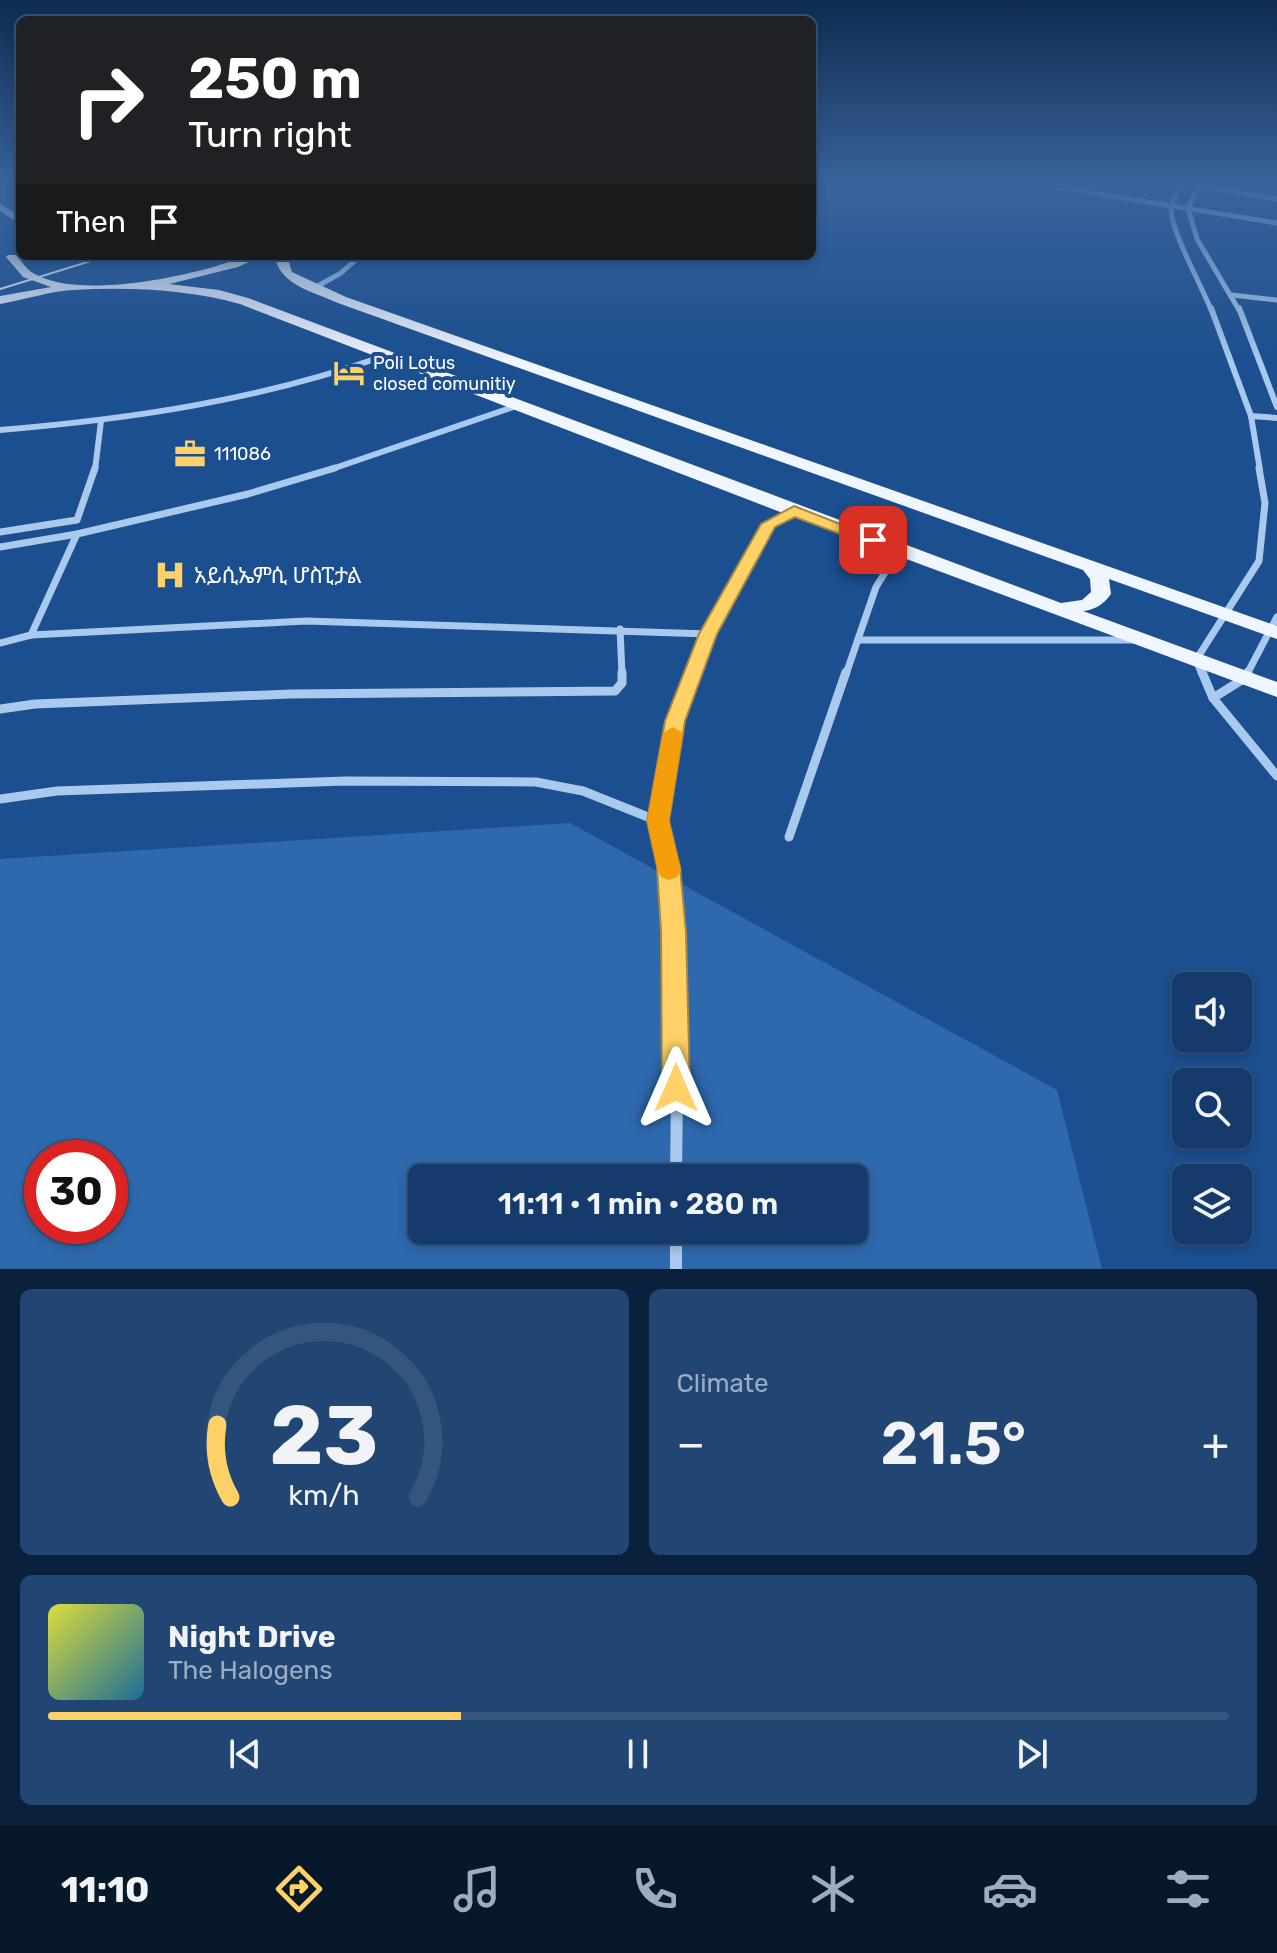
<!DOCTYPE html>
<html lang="en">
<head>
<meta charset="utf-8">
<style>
  body { margin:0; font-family:Rubik,"Noto Sans Ethiopic",sans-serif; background:#214673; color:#f1f3f6; height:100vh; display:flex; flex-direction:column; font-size:30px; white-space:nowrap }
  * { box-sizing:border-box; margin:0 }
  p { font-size:26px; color:#9dadc1 }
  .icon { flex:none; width:44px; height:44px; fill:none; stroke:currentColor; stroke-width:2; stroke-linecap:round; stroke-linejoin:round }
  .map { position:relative; height:1269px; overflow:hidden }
  .sheet { display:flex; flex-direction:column; gap:20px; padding:20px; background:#0b203b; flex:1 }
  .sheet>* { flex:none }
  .top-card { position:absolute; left:16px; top:16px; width:800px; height:244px; border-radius:12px; box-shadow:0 4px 12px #0003,0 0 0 2px #33557e; background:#202124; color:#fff; overflow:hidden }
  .tools { position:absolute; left:1172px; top:972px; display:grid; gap:16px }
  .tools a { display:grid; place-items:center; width:80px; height:80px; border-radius:12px; background:#143b6b; box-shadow:0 4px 12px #0003,0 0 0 2px #33557e; font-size:40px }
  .speed { position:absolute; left:24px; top:1140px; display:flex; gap:16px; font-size:40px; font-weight:700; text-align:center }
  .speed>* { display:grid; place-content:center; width:104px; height:104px; border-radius:50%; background:#143b6b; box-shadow:0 4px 12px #0003,0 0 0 2px #33557e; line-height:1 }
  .speed .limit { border:12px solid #d22; background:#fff; color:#111 }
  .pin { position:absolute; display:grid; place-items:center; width:68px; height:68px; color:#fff; margin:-34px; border-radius:16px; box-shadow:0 4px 12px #0006 }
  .me { position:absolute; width:88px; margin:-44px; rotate:0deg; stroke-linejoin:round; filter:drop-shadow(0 0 6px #0008) }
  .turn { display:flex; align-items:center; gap:28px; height:168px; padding:0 40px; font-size:36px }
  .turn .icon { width:104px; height:104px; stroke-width:2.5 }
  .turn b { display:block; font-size:56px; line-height:68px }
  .then { display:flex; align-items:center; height:76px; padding:0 40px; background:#0003; gap:16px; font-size:30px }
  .big { font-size:60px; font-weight:600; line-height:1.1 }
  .sheet .card { flex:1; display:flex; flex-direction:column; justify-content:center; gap:12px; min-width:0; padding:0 28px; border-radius:12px; background:#214673 }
  .sheet .dial { align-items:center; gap:0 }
  .dial svg { height:208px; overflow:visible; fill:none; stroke:#33557e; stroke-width:7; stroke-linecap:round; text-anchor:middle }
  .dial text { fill:#f1f3f6; stroke:none }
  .song { display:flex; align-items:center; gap:24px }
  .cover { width:96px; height:96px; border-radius:12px; background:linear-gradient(135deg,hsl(60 70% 55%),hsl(200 70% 35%)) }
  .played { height:8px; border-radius:4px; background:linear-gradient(90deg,#ffd166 35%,#33557e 35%) }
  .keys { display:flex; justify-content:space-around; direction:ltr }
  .heat { display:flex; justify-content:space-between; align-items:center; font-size:44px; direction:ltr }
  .sheet .tiles { flex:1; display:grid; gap:20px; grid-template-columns:1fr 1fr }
  .card:last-child { grid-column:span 2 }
  .trip { position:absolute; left:408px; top:1164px; width:460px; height:80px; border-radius:12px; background:#143b6b; box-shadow:0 4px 12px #0003,0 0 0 2px #33557e; font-weight:600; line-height:80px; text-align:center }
  .tab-bar { display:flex; height:128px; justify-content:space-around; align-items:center; background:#08182b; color:#9dadc1 }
  .tab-bar .icon { width:56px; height:56px }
  .tab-bar .on { color:#ffd166 }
  .tab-bar b { font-size:36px; color:#f1f3f6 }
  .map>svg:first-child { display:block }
  .green { fill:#2e69ad; fill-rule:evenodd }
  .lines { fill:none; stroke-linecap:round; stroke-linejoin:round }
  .minor-far4 { stroke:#a9c9ee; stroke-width:5 }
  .minor-far3 { stroke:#a9c9ee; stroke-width:6 }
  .minor-far2 { stroke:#a9c9ee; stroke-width:7 }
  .minor-far1 { stroke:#a9c9ee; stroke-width:9 }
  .minor { stroke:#a9c9ee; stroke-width:12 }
  .primary { fill:#f0f6ff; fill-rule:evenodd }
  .tram { stroke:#fff; stroke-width:2 }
  .route { fill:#ffd166; stroke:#a68842; stroke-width:2 }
  .slow { fill:#f59e0b }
  .labels { text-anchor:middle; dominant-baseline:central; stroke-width:8; stroke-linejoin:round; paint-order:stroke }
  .far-poi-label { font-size:18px; fill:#fff; stroke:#1b4f8f; text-anchor:start }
  .poi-label { font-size:22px; fill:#fff; stroke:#1b4f8f; text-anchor:start }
</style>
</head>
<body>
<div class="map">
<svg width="1277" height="1269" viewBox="0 0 1277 1269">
  <rect width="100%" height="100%" fill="#1b4f8f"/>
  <path class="green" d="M570,823L1057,1090L1102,1269H0V859ZM42,1158H110V1226H42ZM422,1178H854V1230H422Z"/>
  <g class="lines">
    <g class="minor-far4">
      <polyline points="1038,184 1277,223"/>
      <path d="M1181,184C1178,191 1172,200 1171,208C1170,230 1202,286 1211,310"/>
      <polyline points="1199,184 1188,208 1197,239 1239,310"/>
      <polyline points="1198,186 1277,199"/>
      <polyline points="314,288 341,273 360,256"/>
      <polyline points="1232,295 1277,300"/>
    </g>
    <g class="minor-far3">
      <polyline points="1211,308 1251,416 1260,470"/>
      <polyline points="1239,308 1277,407"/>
      <polyline points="1251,416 1277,418"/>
      <path d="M0,430C132,419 259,400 384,356"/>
      <polyline points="95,470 101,421"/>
      <polyline points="329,470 516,406"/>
    </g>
    <g class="minor-far2">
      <polyline points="0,532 77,520 95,468"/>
      <polyline points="0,547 77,534"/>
      <polyline points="620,629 622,674"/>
      <polyline points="31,635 77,534 248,494 335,468"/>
      <polyline points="858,640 1134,640"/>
      <polyline points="0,643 31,635 306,621 708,634"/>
      <polyline points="693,674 708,634 769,524 793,511"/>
      <polyline points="846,674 876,587 899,550"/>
      <polyline points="1202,674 1196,660 1259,561 1265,503 1259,468"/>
      <polyline points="1247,674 1277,617"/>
    </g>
    <g class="minor-far1">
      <polyline points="1202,672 1213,698 1277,776"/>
      <polyline points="1213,698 1245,678 1248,672"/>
      <polyline points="0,709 35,704 291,694 615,691 622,683 622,672"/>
      <polyline points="0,799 57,791 345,781 536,782 583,791 658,821 667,865 675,936"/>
      <polyline points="658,821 675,721 693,672"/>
      <polyline points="789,837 846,672"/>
    </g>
    <g class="minor">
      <polyline points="675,934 678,998 676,1178"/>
      <polyline points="676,1230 676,1269"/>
    </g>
    <g class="primary">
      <polygon points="14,184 20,184 20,187 15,186"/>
      <polygon points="0,203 20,216 20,224 0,211"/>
      <path d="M8,255H16C21,260 26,269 33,273C73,297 159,281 202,270C223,265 241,256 262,256L238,267L169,284L219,290L248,298L1061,603L1082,600L1091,592L1090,579L1083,570L338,303C314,292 279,285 275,256H287L292,272L346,297L1277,626V639L1109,579L1111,594C1104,604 1095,610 1083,611L1277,682V697L788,515L240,304C186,289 128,287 73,290C51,291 23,300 0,304V296L51,287L23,277L6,257Z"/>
    </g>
    <polyline class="tram" points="0,289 107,256"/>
  </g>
  <linearGradient id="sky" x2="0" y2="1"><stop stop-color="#0f2b4f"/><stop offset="0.51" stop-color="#39639b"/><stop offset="1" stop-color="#39639b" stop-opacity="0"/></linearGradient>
  <rect width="1277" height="362" fill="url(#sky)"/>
  <polygon class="route" points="794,506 881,540 879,544 867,544 795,517 775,527 717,634 685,721 669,821 680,867 686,932 690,1088 686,1097 676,1101 666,1097 662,1088 661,932 657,867 647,821 665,721 699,634 761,524"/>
  <polygon class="slow" points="673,727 683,733 669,821 681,871 677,877 669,880 661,877 658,871 647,821 663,733"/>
  <defs>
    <symbol id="hotel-bare" viewBox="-9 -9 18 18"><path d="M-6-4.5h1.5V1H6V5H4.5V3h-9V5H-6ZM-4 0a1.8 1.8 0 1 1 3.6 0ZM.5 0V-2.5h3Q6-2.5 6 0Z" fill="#ffd166" stroke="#1b4f8f" stroke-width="2.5" paint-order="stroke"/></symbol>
    <symbol id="office-bare" viewBox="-9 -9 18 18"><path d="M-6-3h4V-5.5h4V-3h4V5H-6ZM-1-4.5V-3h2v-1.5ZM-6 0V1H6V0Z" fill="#ffd166" stroke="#1b4f8f" stroke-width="2.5" paint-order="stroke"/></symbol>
    <symbol id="hospital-bare" viewBox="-9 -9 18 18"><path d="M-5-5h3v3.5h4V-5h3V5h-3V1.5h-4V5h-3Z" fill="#ffd166" stroke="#1b4f8f" stroke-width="2.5" paint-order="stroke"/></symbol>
  </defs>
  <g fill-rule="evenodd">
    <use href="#hotel-bare" x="327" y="351" width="44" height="44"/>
    <use href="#office-bare" x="168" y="432" width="44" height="44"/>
    <use href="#hospital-bare" x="148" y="553" width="44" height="44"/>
  </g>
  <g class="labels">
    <g class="far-poi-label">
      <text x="373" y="363">Poli Lotus<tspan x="373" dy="21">closed comunitiy</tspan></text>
      <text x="214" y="454">111086</text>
    </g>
    <g class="poi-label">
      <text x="194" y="575">አይሲኤምሲ ሆስፒታል</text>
    </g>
  </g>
</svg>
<div class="tools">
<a><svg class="icon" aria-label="sound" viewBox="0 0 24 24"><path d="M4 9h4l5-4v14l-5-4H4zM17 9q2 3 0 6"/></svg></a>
<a><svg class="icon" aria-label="search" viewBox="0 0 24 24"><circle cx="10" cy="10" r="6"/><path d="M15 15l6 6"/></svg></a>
<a><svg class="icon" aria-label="layers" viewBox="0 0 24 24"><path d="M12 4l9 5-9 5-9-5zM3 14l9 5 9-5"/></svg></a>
</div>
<div class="speed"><div class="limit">30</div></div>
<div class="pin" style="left:873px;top:540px;background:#d93025"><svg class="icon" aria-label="arrive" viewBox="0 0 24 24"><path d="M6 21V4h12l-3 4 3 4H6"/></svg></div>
<svg class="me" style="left:676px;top:1088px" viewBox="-20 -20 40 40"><path d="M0-17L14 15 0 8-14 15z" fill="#ffd166" stroke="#fff" stroke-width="4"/></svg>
<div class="trip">11:11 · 1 min · 280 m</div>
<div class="top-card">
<div class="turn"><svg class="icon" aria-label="right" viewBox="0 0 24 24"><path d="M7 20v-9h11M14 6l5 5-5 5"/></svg><div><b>250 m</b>Turn right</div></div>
<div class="then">Then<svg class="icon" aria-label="arrive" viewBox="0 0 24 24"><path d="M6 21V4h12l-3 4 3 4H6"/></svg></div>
</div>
</div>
<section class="sheet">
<div class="tiles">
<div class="card dial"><svg viewBox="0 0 100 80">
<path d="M14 69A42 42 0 1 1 86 69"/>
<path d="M14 69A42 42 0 0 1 9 41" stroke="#ffd166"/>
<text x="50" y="56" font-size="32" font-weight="700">23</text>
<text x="50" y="72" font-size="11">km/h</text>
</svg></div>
<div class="card"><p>Climate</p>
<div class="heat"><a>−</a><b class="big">21.5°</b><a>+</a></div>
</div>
<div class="card">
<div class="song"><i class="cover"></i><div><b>Night Drive</b><p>The Halogens</p></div></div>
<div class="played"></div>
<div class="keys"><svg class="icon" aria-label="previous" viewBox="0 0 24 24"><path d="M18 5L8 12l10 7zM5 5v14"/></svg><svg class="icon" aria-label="pause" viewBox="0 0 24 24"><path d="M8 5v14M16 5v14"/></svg><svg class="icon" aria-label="next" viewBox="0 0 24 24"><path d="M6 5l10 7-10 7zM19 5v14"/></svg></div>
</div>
</div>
</section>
<nav class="tab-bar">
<b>11:10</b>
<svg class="icon on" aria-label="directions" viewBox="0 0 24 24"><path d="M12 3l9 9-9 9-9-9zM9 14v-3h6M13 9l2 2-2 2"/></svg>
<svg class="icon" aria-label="music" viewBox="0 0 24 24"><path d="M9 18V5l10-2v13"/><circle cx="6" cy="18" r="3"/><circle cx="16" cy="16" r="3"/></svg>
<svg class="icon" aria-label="phone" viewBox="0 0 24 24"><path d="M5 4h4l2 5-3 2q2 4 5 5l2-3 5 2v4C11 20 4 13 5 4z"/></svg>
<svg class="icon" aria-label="climate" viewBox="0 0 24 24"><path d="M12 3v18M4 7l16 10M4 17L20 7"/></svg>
<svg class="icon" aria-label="car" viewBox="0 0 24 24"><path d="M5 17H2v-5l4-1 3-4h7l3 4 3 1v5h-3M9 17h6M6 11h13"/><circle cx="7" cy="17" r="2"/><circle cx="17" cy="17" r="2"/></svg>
<svg class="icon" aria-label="filters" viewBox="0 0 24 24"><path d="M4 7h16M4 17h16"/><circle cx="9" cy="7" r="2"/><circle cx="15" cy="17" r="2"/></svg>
</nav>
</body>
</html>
